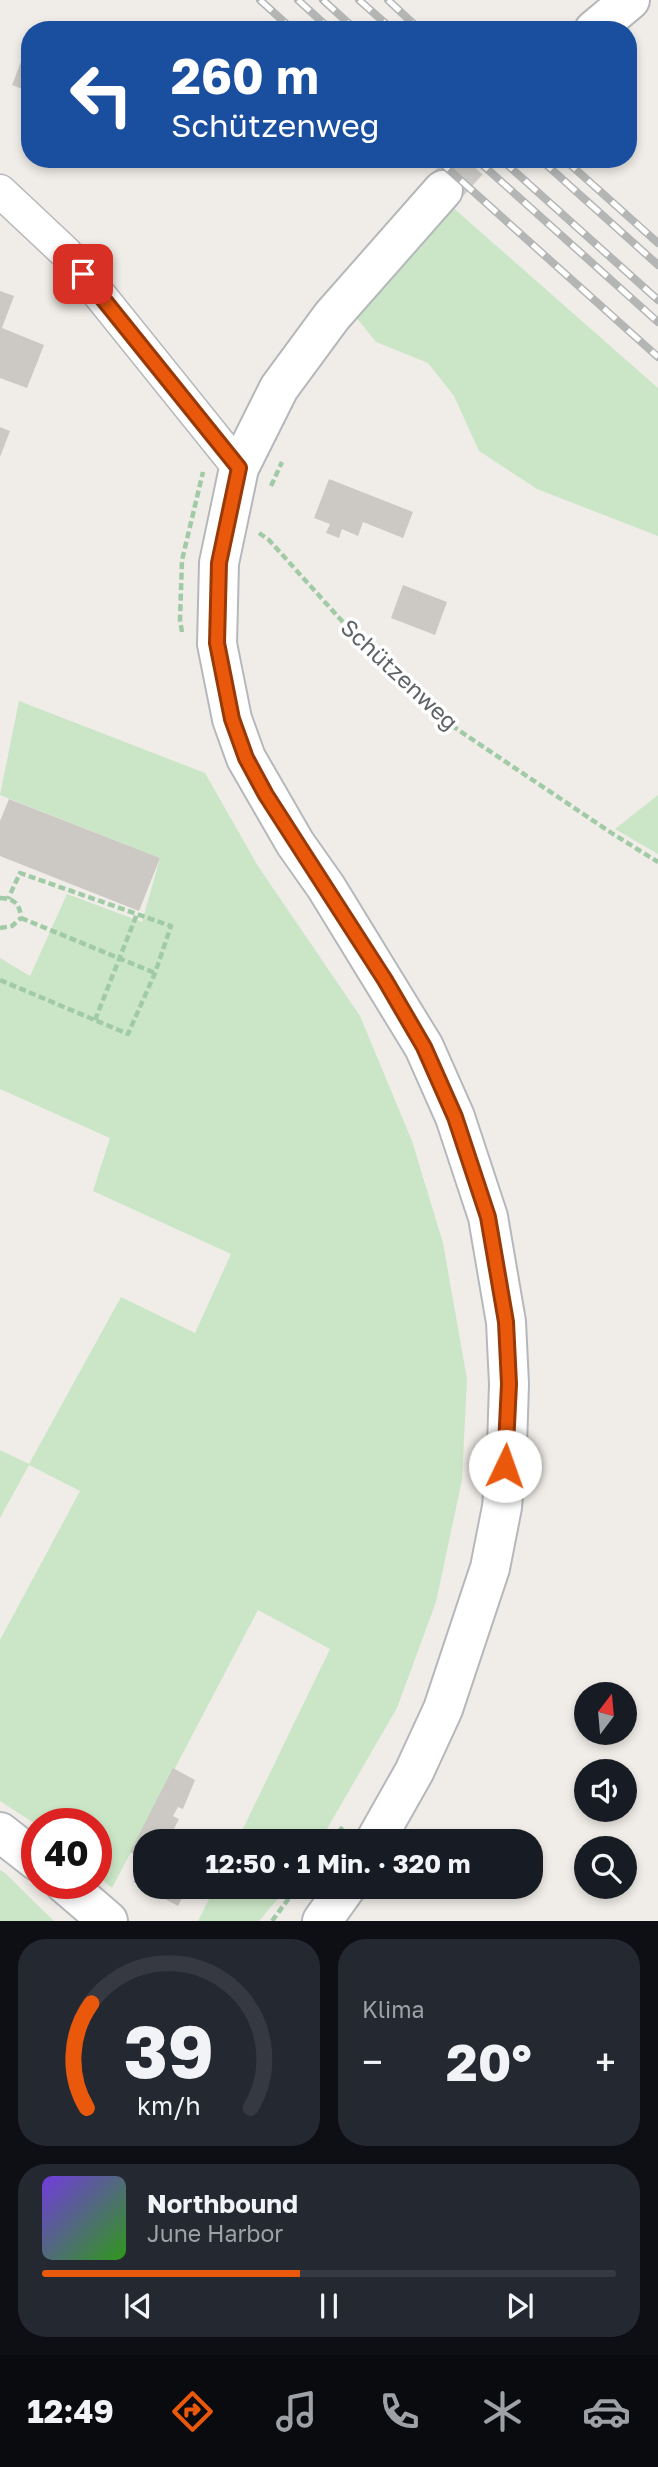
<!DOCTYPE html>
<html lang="de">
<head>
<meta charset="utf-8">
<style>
  body { margin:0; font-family:"Golos Text",sans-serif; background:#242831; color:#f1f3f6; height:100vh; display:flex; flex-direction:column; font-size:26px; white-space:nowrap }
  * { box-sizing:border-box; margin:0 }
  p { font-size:23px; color:#9ea1a6 }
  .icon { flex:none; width:38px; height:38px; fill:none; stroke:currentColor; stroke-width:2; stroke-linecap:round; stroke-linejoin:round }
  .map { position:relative; height:1921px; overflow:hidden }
  .panel { display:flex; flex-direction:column; gap:18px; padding:18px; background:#0d0f14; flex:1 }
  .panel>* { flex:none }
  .banner { position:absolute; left:21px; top:21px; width:616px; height:147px; border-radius:28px; box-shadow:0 4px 10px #0003; background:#1a4fa0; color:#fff; overflow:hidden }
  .needle { width:46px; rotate:16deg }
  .tools { position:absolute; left:574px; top:1682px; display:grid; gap:14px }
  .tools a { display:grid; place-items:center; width:63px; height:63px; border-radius:50%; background:#171b24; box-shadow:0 4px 10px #0003; font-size:35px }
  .speed { position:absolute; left:21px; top:1808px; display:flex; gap:14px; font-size:35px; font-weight:700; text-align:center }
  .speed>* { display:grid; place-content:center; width:91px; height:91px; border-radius:50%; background:#171b24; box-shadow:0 4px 10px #0003; line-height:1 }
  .speed .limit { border:10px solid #d22; background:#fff; color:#111 }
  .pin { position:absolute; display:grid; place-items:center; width:60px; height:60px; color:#fff; margin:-30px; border-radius:14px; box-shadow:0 4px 10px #0006 }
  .me { position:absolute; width:77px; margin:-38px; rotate:3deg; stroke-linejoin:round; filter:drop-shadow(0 0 5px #0008) }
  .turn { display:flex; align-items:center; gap:24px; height:147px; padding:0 35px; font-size:32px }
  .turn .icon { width:91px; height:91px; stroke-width:2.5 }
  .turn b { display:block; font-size:49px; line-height:60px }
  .big { font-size:52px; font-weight:700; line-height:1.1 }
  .panel .card { flex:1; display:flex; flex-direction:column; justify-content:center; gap:10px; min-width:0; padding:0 24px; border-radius:28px; background:#242831 }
  .panel .dial { align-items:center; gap:0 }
  .dial svg { height:182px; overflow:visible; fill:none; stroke:#363941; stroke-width:7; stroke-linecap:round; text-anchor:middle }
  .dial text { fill:#f1f3f6; stroke:none }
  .song { display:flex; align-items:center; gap:21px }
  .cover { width:84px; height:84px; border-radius:10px; background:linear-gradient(135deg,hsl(260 70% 55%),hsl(110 70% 35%)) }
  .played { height:7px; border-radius:4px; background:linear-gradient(90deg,#ea580c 45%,#363941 45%) }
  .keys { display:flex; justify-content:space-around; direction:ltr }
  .heat { display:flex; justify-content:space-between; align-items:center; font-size:38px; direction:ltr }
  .panel .tiles { flex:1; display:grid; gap:18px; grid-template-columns:1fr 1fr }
  .card:last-child { grid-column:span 2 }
  .trip { position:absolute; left:133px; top:1829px; width:410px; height:70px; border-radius:28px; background:#171b24; box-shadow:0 4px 10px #0003; font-weight:700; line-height:70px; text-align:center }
  .tabs { display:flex; height:112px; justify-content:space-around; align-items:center; background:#090b0e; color:#9ea1a6 }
  .tabs .icon { width:49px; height:49px }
  .tabs .current { color:#ea580c }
  .tabs b { font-size:32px; color:#f1f3f6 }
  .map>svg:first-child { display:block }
  .green { fill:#cae6c6 }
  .building { fill:#ccc8c4 }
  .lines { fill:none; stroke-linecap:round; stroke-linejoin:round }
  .tertiary-tunnel { stroke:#cccbc8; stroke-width:38; stroke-dasharray:38 19; stroke-linecap:butt }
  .minor-casing { stroke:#b5b8bb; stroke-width:35 }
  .tertiary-casing { stroke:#b5b8bb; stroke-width:42 }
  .path { stroke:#a1caa6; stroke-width:4.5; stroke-dasharray:7 3.5; stroke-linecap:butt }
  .minor { stroke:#fff; stroke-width:32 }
  .tertiary { stroke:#fff; stroke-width:38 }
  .rail-casing { stroke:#b4b5b5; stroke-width:8 }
  .rail { stroke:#fff; stroke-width:5; stroke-dasharray:16; stroke-linecap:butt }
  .route-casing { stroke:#983908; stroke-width:18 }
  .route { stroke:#ea580c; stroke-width:12 }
  .labels { text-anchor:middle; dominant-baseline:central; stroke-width:7; stroke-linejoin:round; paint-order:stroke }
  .street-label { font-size:23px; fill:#5f6467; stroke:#fff }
</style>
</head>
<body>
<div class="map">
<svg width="658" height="1921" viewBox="0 0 658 1921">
  <rect width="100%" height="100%" fill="#f0ede8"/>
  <g class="green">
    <polygon points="450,205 658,388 658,536 537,489 479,451 454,396 428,363 376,342 351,311"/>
    <polygon points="19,701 205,773 258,866 360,1016 412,1141 443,1243 467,1379 462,1480 436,1602 397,1708 320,1841 237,1841 330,1649 258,1610 112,1888 96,1875 96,1824 37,1825 0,1801 0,1640 80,1491 29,1465 0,1518 0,1450 29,1464 121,1297 195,1333 231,1254 93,1191 110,1138 0,1089 0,958 30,976 67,894 142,922 160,858 0,795"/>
    <polygon points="658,795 658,854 615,829"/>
    <polygon points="0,1870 5,1873 54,1921 0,1921"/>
    <polygon points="215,1887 215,1886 288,1887 259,1921 198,1921"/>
  </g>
  <g class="building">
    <polygon points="30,38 30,92 12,85"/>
    <polygon points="0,291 14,296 2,328 44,345 27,388 0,378"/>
    <polygon points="0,427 10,431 0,457"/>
    <polygon points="329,479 413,512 403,538 363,522 358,536 342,529 339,538 326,533 330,524 314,518"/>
    <polygon points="403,585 447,602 435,635 391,618"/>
    <polygon points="9,799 160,858 139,911 0,856 0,821"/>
    <polygon points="173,1768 195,1780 183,1809 178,1807 173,1816 179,1819 171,1835 165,1832 160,1841 145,1841 145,1886 188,1886 178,1906 133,1882 145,1860 130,1852"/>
  </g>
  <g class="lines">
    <polyline class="tertiary-tunnel" points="443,190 471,159"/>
    <defs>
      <polyline id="minor" points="0,191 66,253 239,468"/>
      <g id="tertiary">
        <polyline points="594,30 630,0"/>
        <polyline points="0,1832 37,1861"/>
        <polyline points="375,1841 414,1772 443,1709 490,1568 502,1507 507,1446 509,1384 506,1322 488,1217 455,1117 424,1047 326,887 295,843 246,758 232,719 217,644 219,563 239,468 279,388 332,316 443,190"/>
        <polyline points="64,1883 108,1921"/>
        <polyline points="322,1921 347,1886"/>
      </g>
    </defs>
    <use href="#minor" class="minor-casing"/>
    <use href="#tertiary" class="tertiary-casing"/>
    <g class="path">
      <polyline points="271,486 282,462"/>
      <polyline points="259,533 269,540 351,631 442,719 613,834 658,862"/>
      <polyline points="182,632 180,620 182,560 203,472"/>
      <path d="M0,898C14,898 20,904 21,918"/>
      <polyline points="21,918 155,973"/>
      <polyline points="0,928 12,926 21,918"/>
      <polyline points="0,980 128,1034 155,973 171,926 20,873 8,899"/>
      <polyline points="95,1020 137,914"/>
      <polyline points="332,1841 344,1825"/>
      <polyline points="272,1921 298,1886"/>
    </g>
    <use href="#minor" class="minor"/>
    <use href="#tertiary" class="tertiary"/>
    <defs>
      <g id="rail">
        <polyline points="260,0 293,30"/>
        <polyline points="298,0 331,30"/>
        <polyline points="323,0 356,30"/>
        <polyline points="359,0 393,30"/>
        <polyline points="388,0 420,30"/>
        <polyline points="437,159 658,357"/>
        <polyline points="476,159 658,322"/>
        <polyline points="501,159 658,300"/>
        <polyline points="540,159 658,265"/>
        <polyline points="564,159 658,243"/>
      </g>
    </defs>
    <use href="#rail" class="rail-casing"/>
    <use href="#rail" class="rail"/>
  </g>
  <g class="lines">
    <defs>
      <polyline id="route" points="83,274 239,468 219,563 217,643 232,719 246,758 266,795 385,980 424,1047 455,1117 488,1217 506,1322 509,1384 505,1466"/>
    </defs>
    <use href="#route" class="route-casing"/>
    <use href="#route" class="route"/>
  </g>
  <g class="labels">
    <g class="street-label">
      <text transform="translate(400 674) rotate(43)">Schützenweg</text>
    </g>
  </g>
</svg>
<div class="tools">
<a><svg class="needle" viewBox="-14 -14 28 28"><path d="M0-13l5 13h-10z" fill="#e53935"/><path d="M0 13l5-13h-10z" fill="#9ea1a6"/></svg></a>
<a><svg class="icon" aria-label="sound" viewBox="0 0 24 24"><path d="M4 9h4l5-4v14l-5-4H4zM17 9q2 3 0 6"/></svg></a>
<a><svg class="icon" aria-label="search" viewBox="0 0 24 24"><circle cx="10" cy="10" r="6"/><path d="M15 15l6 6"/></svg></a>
</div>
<div class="speed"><div class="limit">40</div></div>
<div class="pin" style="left:83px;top:274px;background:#d93025"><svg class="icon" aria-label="arrive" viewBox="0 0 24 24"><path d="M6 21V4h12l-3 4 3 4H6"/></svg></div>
<svg class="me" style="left:505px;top:1466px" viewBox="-20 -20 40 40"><circle r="19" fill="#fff"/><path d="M0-13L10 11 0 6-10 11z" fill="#ea580c"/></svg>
<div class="trip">12:50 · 1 Min. · 320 m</div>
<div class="banner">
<div class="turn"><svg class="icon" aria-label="left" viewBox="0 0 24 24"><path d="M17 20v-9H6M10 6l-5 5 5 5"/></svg><div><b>260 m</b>Schützenweg</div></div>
</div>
</div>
<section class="panel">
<div class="tiles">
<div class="card dial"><svg viewBox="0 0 100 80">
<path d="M14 69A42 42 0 1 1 86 69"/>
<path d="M14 69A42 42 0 0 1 16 23" stroke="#ea580c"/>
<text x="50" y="56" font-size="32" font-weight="700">39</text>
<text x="50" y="72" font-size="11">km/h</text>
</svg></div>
<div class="card"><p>Klima</p>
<div class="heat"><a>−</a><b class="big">20°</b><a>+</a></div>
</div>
<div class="card">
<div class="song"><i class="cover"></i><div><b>Northbound</b><p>June Harbor</p></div></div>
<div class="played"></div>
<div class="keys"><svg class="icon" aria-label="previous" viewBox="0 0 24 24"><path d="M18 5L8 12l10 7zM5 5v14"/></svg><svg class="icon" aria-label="pause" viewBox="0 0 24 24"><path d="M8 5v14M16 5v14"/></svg><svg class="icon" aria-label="next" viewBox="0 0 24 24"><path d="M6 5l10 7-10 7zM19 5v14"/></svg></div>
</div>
</div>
</section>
<nav class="tabs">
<b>12:49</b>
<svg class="icon current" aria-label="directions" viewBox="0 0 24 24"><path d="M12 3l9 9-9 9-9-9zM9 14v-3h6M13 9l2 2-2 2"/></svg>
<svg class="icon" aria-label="music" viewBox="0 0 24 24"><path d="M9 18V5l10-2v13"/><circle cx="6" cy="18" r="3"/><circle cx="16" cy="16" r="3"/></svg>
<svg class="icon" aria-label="phone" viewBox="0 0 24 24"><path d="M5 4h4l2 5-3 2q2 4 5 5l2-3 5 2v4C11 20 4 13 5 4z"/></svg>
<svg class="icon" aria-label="climate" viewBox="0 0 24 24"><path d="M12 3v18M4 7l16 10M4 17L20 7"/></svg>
<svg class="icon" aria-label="car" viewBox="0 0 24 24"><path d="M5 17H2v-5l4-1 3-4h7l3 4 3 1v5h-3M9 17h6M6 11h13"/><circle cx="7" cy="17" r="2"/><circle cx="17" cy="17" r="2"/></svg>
</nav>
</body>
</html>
